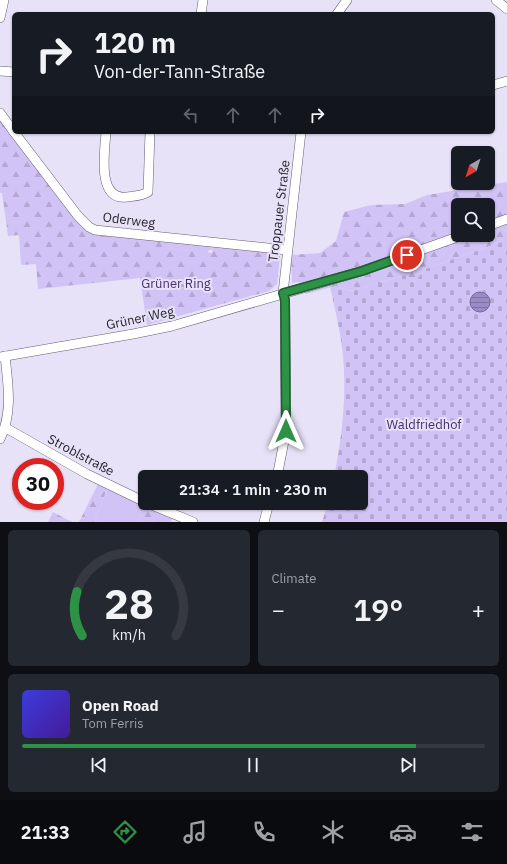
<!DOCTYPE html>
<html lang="en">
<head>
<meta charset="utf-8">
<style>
  body { margin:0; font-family:"IBM Plex Sans",sans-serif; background:#242831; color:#f1f3f6; height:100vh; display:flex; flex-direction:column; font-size:15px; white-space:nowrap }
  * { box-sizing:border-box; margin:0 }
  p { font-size:13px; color:#9ea1a6 }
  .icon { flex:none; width:22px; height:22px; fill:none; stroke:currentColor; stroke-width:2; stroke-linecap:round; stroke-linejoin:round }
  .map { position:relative; height:522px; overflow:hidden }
  .side { display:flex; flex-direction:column; gap:8px; padding:8px; background:#0d0f14; flex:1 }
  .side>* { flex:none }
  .hud { position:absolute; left:12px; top:12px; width:483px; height:122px; border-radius:6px; box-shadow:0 1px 3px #0004; background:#171b24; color:#f1f3f6; overflow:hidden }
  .needle { width:26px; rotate:219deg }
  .fabs { position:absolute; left:451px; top:146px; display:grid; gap:8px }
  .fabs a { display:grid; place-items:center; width:44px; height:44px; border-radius:6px; background:#171b24; box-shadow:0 1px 3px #0004; font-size:20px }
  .speed { position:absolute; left:12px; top:458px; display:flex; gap:8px; font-size:20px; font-weight:700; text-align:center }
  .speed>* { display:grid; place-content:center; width:52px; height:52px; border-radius:50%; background:#171b24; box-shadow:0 1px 3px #0004; line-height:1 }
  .speed .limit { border:6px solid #d22; background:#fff; color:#111 }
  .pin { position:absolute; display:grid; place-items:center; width:34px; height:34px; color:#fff; margin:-17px; border:2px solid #fff; border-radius:50%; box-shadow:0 1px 4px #0007 }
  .me { position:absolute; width:44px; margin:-22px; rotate:0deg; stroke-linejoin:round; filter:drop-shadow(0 0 3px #0008) }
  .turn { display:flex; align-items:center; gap:14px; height:84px; padding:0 16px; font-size:18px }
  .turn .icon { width:52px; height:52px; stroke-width:2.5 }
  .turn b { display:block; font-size:28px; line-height:34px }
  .lanes { display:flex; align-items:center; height:38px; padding:0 16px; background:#0003; justify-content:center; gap:20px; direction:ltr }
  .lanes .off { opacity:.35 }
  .big { font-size:30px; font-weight:600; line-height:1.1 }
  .side .tile { flex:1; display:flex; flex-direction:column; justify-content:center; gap:6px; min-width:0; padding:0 14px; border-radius:6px; background:#242831 }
  .side .dial { align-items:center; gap:0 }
  .dial svg { height:104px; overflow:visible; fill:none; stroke:#363941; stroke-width:7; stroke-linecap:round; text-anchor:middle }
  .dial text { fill:#f1f3f6; stroke:none }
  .song { display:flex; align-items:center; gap:12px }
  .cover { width:48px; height:48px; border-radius:6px; background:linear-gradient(135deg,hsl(240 70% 55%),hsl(260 70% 35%)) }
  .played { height:4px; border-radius:2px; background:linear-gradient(90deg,#2d9146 85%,#363941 85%) }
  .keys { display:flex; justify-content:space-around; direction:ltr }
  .heat { display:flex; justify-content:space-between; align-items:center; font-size:22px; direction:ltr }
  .side .tiles { flex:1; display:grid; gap:8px; grid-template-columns:1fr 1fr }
  .tile:last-child { grid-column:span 2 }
  .trip { position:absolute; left:138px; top:470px; width:230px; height:40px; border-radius:6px; background:#171b24; box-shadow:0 1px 3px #0004; font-weight:600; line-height:40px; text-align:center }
  .dock { display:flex; height:64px; justify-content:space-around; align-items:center; background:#090b0e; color:#9ea1a6 }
  .dock .icon { width:28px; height:28px }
  .dock .selected { color:#2d9146 }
  .dock b { font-size:18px; color:#f1f3f6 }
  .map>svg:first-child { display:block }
  .grass { fill:#d2c3f6 }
  .forest { fill:url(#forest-firs); fill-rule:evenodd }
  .cemetery { fill:url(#cemetery-stones) }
  .water { fill:url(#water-rules); stroke:#786b96 }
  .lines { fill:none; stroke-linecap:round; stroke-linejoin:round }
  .minor-casing { stroke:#635e71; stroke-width:10 }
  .minor { stroke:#fff; stroke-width:9 }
  .route-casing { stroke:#1d5e2e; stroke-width:10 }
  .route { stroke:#2d9146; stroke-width:7 }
  .labels { text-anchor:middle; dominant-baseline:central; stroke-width:4; stroke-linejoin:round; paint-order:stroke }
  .street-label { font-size:13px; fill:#25232b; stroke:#e8e2f8 }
  .park-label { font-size:13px; fill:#472c72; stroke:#e8e2f8 }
</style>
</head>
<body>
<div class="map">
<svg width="507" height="522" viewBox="0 0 507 522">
  <defs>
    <pattern id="forest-firs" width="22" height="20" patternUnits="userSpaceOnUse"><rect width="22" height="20" fill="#d2c3f6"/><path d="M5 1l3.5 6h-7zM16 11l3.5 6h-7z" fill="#b4a7d3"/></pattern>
    <pattern id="cemetery-stones" width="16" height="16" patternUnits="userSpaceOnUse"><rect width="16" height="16" fill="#d2c3f6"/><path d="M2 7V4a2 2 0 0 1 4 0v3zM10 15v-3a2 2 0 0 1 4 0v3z" fill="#b4a7d3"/></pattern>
    <pattern id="water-rules" width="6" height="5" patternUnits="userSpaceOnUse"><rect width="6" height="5" fill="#9c8ac4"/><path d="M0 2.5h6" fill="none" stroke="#7f709f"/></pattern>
  </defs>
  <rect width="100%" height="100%" fill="#e8e2f8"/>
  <g class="grass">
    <polygon points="167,241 213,246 212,250 209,250 208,253 172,249"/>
    <polygon points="107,489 145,506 138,522 97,522 95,520"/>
  </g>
  <g class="forest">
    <polygon points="0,119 81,225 167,241 172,249 212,253 213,246 276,253 280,256 277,284 269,291 147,325 140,278 38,289 36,264 21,265 19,235 8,236 2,193 0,193"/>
    <path d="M507,182V240L425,269L414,283L405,275L352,291L335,286L306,294L299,282L292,283L291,255L320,253L336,241L344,212L371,205L405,204L427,195ZM458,205H488V235H458Z"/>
    <polygon points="98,484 107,489 95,520 97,522 79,522"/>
    <polygon points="145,506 172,519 171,522 138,522"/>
    <polygon points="53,512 72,522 48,522"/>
  </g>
  <path class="cemetery" d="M507,240V522H322L328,503H361V477H334C343,433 348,385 341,340C338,322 334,304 330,287L335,286L352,291L405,275L414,283L425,269Z"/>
  <circle class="water" cx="480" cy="302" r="10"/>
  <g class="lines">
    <defs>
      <g id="minor">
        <polyline points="496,0 507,9"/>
        <polyline points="201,14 203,0"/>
        <polyline points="337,14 347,0"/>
        <polyline points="0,18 4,0"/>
        <polyline points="0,71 14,72"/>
        <polyline points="493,85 507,81"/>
        <polyline points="0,113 14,132"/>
        <polyline points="14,132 78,216 89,227 95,230 287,250"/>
        <path d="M106,132C105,150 96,201 127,197C134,196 142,196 148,192L150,132"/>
        <polyline points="488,226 507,219"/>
        <polyline points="0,357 133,334 172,326 362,271 463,235"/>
        <polyline points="6,428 87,474 145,502"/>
        <path d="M0,439C13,413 8,384 5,356"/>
        <polyline points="277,477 286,431 285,301 283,293 301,132"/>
        <polyline points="147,503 193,522"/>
        <polyline points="264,522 269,503"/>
      </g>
    </defs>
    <use href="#minor" class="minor-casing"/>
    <use href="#minor" class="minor"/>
  </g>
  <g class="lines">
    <defs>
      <polyline id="route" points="286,431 285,300 283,293 362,271 407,255"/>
    </defs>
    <use href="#route" class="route-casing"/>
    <use href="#route" class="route"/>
  </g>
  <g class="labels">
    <g class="street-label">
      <text transform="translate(279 211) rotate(-83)">Troppauer Straße</text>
      <text transform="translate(129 220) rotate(7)">Oderweg</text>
      <text transform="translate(140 318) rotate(-12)">Grüner Weg</text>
      <text transform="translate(81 455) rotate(28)">Stroblstraße</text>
    </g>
    <g class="park-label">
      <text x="176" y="283">Grüner Ring</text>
      <text x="424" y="424">Waldfriedhof</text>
    </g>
  </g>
</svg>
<div class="fabs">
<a><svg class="needle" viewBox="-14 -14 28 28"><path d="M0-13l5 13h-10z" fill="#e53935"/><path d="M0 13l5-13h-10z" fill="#9ea1a6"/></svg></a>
<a><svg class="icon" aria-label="search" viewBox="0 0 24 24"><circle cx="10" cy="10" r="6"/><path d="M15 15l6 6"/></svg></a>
</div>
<div class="speed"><div class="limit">30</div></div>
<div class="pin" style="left:407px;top:255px;background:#d93025"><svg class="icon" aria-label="arrive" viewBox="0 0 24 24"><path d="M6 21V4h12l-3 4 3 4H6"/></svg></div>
<svg class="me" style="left:286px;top:431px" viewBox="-20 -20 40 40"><path d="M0-17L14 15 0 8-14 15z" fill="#2d9146" stroke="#fff" stroke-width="4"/></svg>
<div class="trip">21:34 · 1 min · 230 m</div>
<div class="hud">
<div class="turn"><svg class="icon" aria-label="right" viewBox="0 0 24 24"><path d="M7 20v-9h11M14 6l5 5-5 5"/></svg><div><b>120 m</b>Von-der-Tann-Straße</div></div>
<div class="lanes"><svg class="icon off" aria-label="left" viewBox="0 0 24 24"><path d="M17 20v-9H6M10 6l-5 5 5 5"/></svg><svg class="icon off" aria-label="ahead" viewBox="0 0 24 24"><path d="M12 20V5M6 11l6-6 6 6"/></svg><svg class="icon off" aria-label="ahead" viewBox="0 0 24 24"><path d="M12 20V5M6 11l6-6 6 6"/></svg><svg class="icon" aria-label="right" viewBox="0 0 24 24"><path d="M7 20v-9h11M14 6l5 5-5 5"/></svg></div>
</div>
</div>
<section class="side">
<div class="tiles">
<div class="tile dial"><svg viewBox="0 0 100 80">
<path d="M14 69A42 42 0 1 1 86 69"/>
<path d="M14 69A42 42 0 0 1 10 35" stroke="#2d9146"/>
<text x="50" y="56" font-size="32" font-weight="700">28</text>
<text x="50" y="72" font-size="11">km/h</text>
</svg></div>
<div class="tile"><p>Climate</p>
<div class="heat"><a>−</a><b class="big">19°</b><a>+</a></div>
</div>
<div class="tile">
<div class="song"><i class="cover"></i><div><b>Open Road</b><p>Tom Ferris</p></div></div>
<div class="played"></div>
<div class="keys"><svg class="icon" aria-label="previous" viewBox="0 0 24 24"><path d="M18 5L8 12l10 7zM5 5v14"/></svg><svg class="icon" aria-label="pause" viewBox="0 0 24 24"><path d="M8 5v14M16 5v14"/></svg><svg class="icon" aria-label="next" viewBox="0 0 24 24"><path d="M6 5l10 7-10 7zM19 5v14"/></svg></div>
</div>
</div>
</section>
<nav class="dock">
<b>21:33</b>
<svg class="icon selected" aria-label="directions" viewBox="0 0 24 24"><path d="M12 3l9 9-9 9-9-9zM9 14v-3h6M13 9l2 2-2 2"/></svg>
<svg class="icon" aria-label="music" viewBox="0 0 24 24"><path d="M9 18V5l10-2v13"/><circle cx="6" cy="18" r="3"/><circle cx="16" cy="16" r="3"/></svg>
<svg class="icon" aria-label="phone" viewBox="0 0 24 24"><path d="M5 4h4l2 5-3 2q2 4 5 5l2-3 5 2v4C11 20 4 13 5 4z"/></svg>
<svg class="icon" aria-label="climate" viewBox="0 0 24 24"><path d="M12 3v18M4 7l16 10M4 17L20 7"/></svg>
<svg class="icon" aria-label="car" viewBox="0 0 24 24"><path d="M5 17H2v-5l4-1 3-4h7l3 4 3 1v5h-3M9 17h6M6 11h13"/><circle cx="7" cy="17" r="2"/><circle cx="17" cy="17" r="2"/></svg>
<svg class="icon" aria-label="filters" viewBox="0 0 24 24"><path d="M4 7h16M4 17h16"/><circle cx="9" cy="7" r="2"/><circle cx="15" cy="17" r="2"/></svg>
</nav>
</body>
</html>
